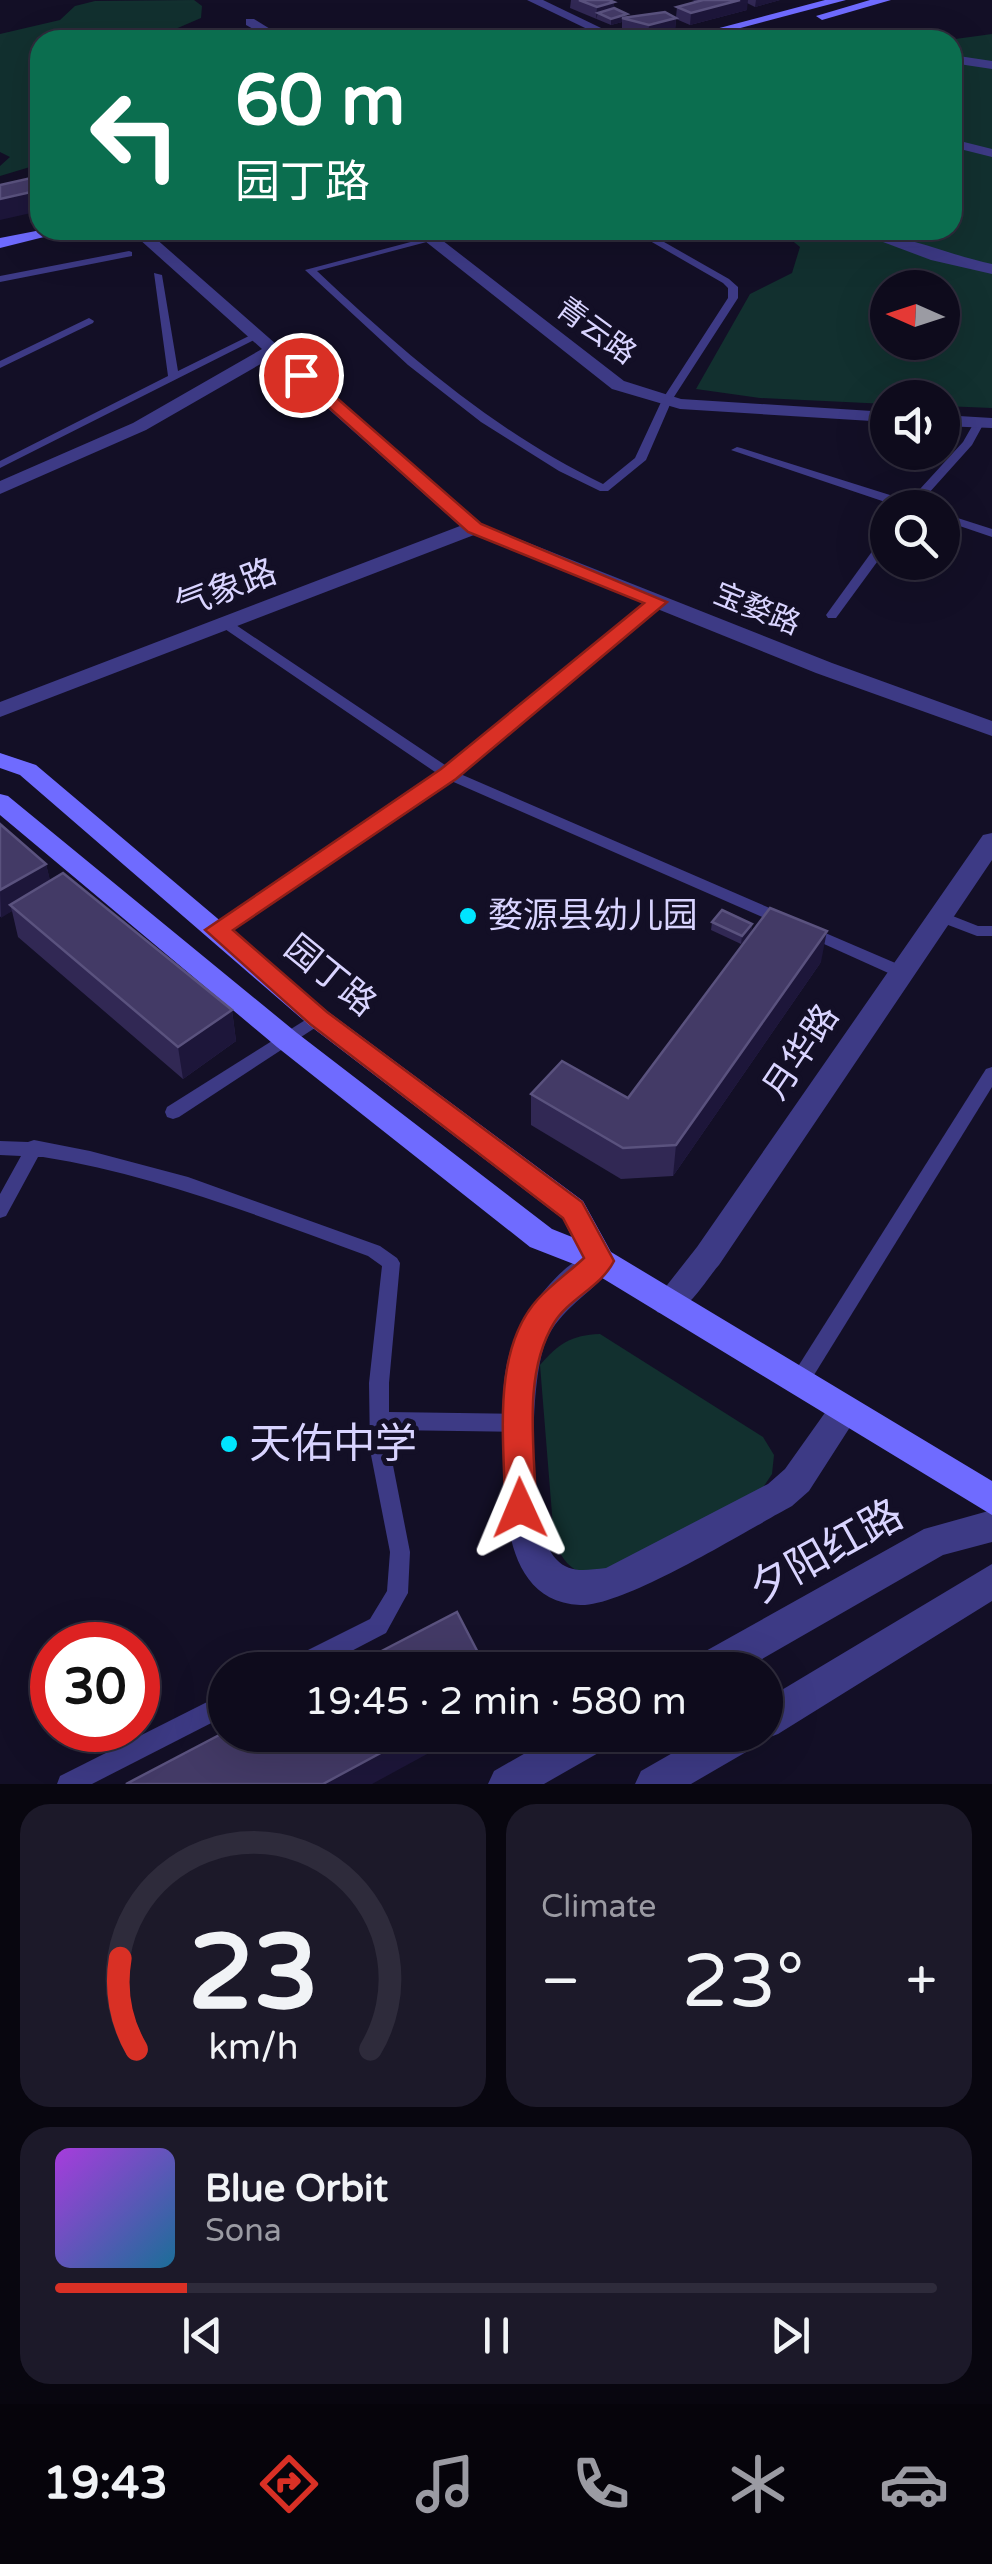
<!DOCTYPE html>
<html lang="en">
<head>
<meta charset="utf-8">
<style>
  body { margin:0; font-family:"Varela Round","Noto Sans SC",sans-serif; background:#1c1929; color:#f1f3f6; height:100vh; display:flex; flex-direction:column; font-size:38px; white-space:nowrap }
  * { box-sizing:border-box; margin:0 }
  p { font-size:32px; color:#9b9ba3 }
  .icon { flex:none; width:55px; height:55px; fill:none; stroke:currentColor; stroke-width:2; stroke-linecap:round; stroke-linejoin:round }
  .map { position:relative; height:1784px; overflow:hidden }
  .sheet { display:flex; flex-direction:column; gap:20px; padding:20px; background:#08060f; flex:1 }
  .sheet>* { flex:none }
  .top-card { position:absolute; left:30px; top:30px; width:932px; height:210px; border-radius:30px; box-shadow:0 10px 40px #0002,0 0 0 2px #2e2b3b; background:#0b6e4f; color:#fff; overflow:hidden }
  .needle { width:65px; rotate:273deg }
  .tools { position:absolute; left:870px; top:270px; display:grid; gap:20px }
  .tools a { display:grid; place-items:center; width:90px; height:90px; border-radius:50%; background:#0e0b1c; box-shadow:0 10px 40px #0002,0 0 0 2px #2e2b3b; font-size:50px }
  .speed { position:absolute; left:30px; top:1622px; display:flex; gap:20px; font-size:50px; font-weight:700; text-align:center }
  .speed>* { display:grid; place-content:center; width:130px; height:130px; border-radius:50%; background:#0e0b1c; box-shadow:0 10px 40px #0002,0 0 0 2px #2e2b3b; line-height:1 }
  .speed .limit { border:15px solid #d22; background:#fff; color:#111 }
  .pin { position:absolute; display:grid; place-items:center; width:85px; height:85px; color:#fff; margin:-42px; border:5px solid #fff; border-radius:50%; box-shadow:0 2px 10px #0007 }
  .me { position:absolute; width:110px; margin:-55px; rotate:359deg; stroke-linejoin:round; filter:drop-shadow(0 0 8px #0008) }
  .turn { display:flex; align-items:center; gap:35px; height:210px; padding:0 40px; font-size:45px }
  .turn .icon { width:130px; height:130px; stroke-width:2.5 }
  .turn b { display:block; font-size:70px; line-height:85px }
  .big { font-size:75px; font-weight:600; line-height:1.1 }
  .sheet .card { flex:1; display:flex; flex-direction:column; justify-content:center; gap:15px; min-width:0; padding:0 35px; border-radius:30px; background:#1c1929 }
  .sheet .dial { align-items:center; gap:0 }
  .dial svg { height:260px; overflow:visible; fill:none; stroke:#2e2b3b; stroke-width:7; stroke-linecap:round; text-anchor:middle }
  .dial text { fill:#f1f3f6; stroke:none }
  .song { display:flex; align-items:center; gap:30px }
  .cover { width:120px; height:120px; border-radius:15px; background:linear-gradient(135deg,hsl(280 70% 55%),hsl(200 70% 35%)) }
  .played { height:10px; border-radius:5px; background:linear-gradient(90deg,#d93025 15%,#2e2b3b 15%) }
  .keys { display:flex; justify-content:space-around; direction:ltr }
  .heat { display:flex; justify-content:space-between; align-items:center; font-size:55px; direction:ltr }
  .sheet .tiles { flex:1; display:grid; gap:20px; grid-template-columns:1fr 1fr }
  .card:last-child { grid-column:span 2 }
  .trip { position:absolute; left:208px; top:1652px; width:575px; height:100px; border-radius:50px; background:#0e0b1c; box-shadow:0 10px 40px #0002,0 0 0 2px #2e2b3b; font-weight:600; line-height:100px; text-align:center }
  .tabs { display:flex; height:160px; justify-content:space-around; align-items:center; background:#06040b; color:#9b9ba3 }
  .tabs .icon { width:70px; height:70px }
  .tabs .current { color:#d93025 }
  .tabs b { font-size:45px; color:#f1f3f6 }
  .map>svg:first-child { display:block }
  .green { fill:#12302f; fill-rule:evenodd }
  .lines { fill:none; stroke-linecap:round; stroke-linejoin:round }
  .service { fill:#3d3a85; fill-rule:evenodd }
  .minor { fill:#3d3a85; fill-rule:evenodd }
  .tertiary { fill:#3d3a85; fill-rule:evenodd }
  .secondary { fill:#6f6bff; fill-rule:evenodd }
  .wall { fill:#312854 }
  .shaded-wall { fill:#1d163a }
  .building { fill:#433a66; stroke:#5a527e; stroke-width:2.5 }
  .route { fill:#d93025; stroke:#8d1f18; stroke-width:2.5 }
  .poi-dot { fill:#00e5ff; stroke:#130f26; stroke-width:4 }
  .labels { text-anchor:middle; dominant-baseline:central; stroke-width:10; stroke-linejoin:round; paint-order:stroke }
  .far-street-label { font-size:30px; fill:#d9d4ff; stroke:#130f26 }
  .street-label { font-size:35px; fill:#d9d4ff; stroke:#130f26 }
  .poi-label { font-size:35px; fill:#d9d4ff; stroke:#130f26; text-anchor:start }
  .near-poi-label { font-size:42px; fill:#d9d4ff; stroke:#130f26; text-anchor:start }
  .near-street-label { font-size:42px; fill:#d9d4ff; stroke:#130f26 }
</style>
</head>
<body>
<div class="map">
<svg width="992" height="1784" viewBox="0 0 992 1784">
  <rect width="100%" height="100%" fill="#130f26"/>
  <g class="green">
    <polygon points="194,0 202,6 201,18 173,30 178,33 211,31 222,35 222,40 40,40 40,164 0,176 0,166 10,157 0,152 0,34 60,20 75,6 95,1"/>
    <path d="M992,34V408L943,406L942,398H888L887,404L760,398L696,389L750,294L792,273L800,247L779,230H952V40H948ZM888,288H942V342H888Z"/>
    <path d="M600,1334L763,1437L774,1455L772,1474L754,1501L595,1577C571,1571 563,1563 554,1539L540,1365C558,1344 571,1335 600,1334Z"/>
  </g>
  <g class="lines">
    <g class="service">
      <path d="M456,230H472L317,271C405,354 494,431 603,484L635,458L662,400L728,298V288L723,283L631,230H643L729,279L738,287V298L672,400L646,460L608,491H600L559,471L481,422L408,365L305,270Z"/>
      <polygon points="129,251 132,252 132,256 0,282 0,276"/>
      <polygon points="154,273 162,275 178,371 253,334 262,336 0,468 0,461 168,376"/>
      <polygon points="89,318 94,321 93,323 0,368 0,361"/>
      <polygon points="979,420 984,423 972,445 919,504 925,508 903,508 731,450 737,447 741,448 909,501 963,442 975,421"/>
      <polygon points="942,513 992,529 992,537 942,520"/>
      <polygon points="884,535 888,535 888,547 836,618 828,618 826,615"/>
      <polygon points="658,598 664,602 662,605 458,773 788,916 791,920 788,924 778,924 449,780 222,934 212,934 209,930 212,926 438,774 222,627 222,621 230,621 448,767 654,599"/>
      <polygon points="940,911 978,926 992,926 992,936 977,936 935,920 932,916 935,912"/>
      <polygon points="809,926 907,968 909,972 907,976 895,976 804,935 801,931 804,927"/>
      <polygon points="318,1012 324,1014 326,1018 324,1022 179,1117 173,1119 167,1117 165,1112 167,1107"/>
      <polygon points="992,1067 992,1087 806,1388 799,1391 792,1388 789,1382 792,1376 986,1069"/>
      <path d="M34,1140L90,1151L188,1177L380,1246L397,1258L400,1263L389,1383V1412L519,1414L526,1417L529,1423L526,1429L519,1432L390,1430V1450L410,1552L408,1593L404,1600L386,1633L315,1670H281L284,1662L370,1619L387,1591L390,1552L370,1450L369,1383L382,1266L368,1256C261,1217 156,1175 43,1157H38L6,1216L0,1218V1194L21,1156L0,1155V1141L28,1142Z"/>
      <polygon points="225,1693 225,1716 92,1784 57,1784 60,1776"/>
    </g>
    <g class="minor">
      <polygon points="527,0 543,0 626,40 610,40"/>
      <polygon points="246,19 254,19 288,40 273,40 246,25"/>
      <polygon points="952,55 992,61 992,69 952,63"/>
      <polygon points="952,139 992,149 992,157 952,147"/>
      <polygon points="129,230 146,230 481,524 832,663 992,721 992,736 816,673 474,535 0,717 0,702 460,526 271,358 146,430 0,494 0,481 133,423 262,349"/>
      <path d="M851,230C892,230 949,255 992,264V274L931,260Z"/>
      <path d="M600,1248L611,1252L615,1261C601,1289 561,1305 546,1341C529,1379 527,1529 556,1559C570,1574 586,1570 606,1568L768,1484L785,1469L834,1400L845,1395L856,1400L861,1410L809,1491L792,1506C747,1530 624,1607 580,1605C501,1601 505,1502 503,1446C503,1415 501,1384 509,1355C522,1313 558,1263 600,1248Z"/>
    </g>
    <g class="tertiary">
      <polygon points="411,230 429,230 624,381 681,399 888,412 888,422 680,409 612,389"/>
      <polygon points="942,415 992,418 992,428 942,426"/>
      <path d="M992,833V860L719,1265C703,1283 684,1322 657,1312L653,1303L697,1247L983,835Z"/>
      <polygon points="992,1510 992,1542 943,1555 743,1670 690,1670 695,1657 924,1529"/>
      <polygon points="992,1564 992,1601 778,1734 765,1739 758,1736 753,1748 691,1784 635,1784 641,1771 704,1735 765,1735 765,1700"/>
      <polygon points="557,1735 613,1735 607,1748 544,1784 488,1784 494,1771"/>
    </g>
    <g class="secondary">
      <polygon points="825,0 846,0 695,40 674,40"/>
      <polygon points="870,0 891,0 822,20 816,16"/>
      <polygon points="41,230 72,230 0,248 0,238"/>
      <polygon points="0,753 36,765 327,1011 583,1201 611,1252 992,1481 992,1515 589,1270 530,1247 277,1047 0,815 0,794 8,796 297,1033 552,1229 572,1237 563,1219 309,1025 20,775 0,768"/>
    </g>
  </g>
  <g class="wall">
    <polygon points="571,0 609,0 614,8 627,18 676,17 677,7 697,2 692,0 780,0 755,7 747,3 747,10 690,25 676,19 675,30 648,37 622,30 622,22 611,25 570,8"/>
    <polygon points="0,824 46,864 50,881 232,1010 236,1041 183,1079 18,937 12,911 0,917"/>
    <polygon points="712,922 752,924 751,933 741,944 711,930"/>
    <polygon points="821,962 673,1176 621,1179 531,1125 531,1094 628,1098"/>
  </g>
  <g class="shaded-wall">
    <polygon points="740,0 748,0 747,10 690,25 691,13"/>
    <polygon points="756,0 780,0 755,7"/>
    <polygon points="614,2 614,14 598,13 596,19 597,7"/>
    <polygon points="627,14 627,19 622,18 622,22 611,25 611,19"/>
    <polygon points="676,18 675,30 648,37 649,25"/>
    <polygon points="40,190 40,211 0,220 0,199"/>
    <polygon points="46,864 52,888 10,905 12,911 1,918 0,890"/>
    <polygon points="752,924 751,933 741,944 742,936"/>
    <polygon points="827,931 821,962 673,1176 676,1145"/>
    <polygon points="232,1010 236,1041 183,1079 178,1047"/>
    <polygon points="414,1735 462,1735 372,1784 323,1784"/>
  </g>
  <g class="building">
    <polygon points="579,0 609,0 614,2 597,7"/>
    <polygon points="703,0 740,0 691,13 677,7"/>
    <polygon points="614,8 627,14 611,19 598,13"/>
    <polygon points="665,12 676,18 649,25 622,18"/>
    <polygon points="40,176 40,190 0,199 0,185"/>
    <polygon points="0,824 46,864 0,890"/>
    <polygon points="63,873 232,1010 178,1047 10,905"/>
    <polygon points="770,908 827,931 676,1145 623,1148 531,1094 562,1061 628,1098"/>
    <polygon points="722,910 752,924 742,936 712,922"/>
    <polygon points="457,1612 487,1670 345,1670"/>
    <polygon points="225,1732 225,1735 414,1735 323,1784 126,1784"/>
  </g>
  <path class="route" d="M296,372H307L481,524L667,602L456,779L233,930L327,1012L582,1202L614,1261C601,1287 568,1299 554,1323C522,1375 535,1449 536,1508L531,1518L520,1522L510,1518L505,1508C505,1443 490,1352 538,1299C552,1284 569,1272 584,1258L563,1218L310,1024L205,930L441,769L644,603L468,532L296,378Z"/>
  <g class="poi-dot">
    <circle cx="468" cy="916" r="10"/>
    <circle cx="229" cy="1444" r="10"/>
  </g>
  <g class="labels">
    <g class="far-street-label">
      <text transform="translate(596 331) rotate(36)">青云路</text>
      <text transform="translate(757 609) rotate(22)">宝婺路</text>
    </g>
    <g class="street-label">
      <text transform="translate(226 589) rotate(-21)">气象路</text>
      <text transform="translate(330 976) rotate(39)">园丁路</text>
      <text transform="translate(801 1052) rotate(-56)">月华路</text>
    </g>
    <g class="poi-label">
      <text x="488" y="916">婺源县幼儿园</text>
    </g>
    <g class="near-poi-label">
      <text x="249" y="1444">天佑中学</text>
    </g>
    <g class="near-street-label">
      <text transform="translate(826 1552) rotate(-29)">夕阳红路</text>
    </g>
  </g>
</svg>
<div class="tools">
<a><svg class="needle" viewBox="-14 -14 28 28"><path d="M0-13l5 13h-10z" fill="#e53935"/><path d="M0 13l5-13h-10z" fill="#9b9ba3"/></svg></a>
<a><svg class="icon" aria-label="sound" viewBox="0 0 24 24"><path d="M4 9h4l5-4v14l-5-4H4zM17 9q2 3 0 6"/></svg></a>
<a><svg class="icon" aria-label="search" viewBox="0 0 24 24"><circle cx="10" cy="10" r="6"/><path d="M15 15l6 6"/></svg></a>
</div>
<div class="speed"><div class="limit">30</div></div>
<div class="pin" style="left:301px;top:375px;background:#d93025"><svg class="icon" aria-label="arrive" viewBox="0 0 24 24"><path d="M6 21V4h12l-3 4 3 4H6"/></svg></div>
<svg class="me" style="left:520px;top:1508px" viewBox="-20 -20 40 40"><path d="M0-17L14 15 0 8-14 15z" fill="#d93025" stroke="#fff" stroke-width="4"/></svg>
<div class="trip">19:45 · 2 min · 580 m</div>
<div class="top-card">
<div class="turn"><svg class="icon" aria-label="left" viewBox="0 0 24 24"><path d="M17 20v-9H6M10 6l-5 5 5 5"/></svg><div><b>60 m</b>园丁路</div></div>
</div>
</div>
<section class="sheet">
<div class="tiles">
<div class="card dial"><svg viewBox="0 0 100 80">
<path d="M14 69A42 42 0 1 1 86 69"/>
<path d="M14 69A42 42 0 0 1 9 41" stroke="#d93025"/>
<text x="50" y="56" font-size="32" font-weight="700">23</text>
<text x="50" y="72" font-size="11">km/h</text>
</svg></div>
<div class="card"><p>Climate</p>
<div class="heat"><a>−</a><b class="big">23°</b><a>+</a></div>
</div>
<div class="card">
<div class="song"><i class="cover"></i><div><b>Blue Orbit</b><p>Sona</p></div></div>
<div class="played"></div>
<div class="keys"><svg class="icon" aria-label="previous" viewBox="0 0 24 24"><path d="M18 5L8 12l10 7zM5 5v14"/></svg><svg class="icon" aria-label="pause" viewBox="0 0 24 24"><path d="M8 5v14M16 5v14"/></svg><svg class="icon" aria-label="next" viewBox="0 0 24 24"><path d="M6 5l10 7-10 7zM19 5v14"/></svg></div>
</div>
</div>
</section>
<nav class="tabs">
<b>19:43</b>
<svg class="icon current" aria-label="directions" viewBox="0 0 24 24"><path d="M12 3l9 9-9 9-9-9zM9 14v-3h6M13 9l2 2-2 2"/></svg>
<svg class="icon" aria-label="music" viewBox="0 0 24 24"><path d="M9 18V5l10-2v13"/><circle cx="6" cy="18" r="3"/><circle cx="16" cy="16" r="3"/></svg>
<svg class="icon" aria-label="phone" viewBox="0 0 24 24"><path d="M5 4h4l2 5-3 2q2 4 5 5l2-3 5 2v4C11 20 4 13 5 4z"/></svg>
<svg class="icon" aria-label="climate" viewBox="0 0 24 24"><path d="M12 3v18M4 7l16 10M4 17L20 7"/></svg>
<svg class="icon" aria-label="car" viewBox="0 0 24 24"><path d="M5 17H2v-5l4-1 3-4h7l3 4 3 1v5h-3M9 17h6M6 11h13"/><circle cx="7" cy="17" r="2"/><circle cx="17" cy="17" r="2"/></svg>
</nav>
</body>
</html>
